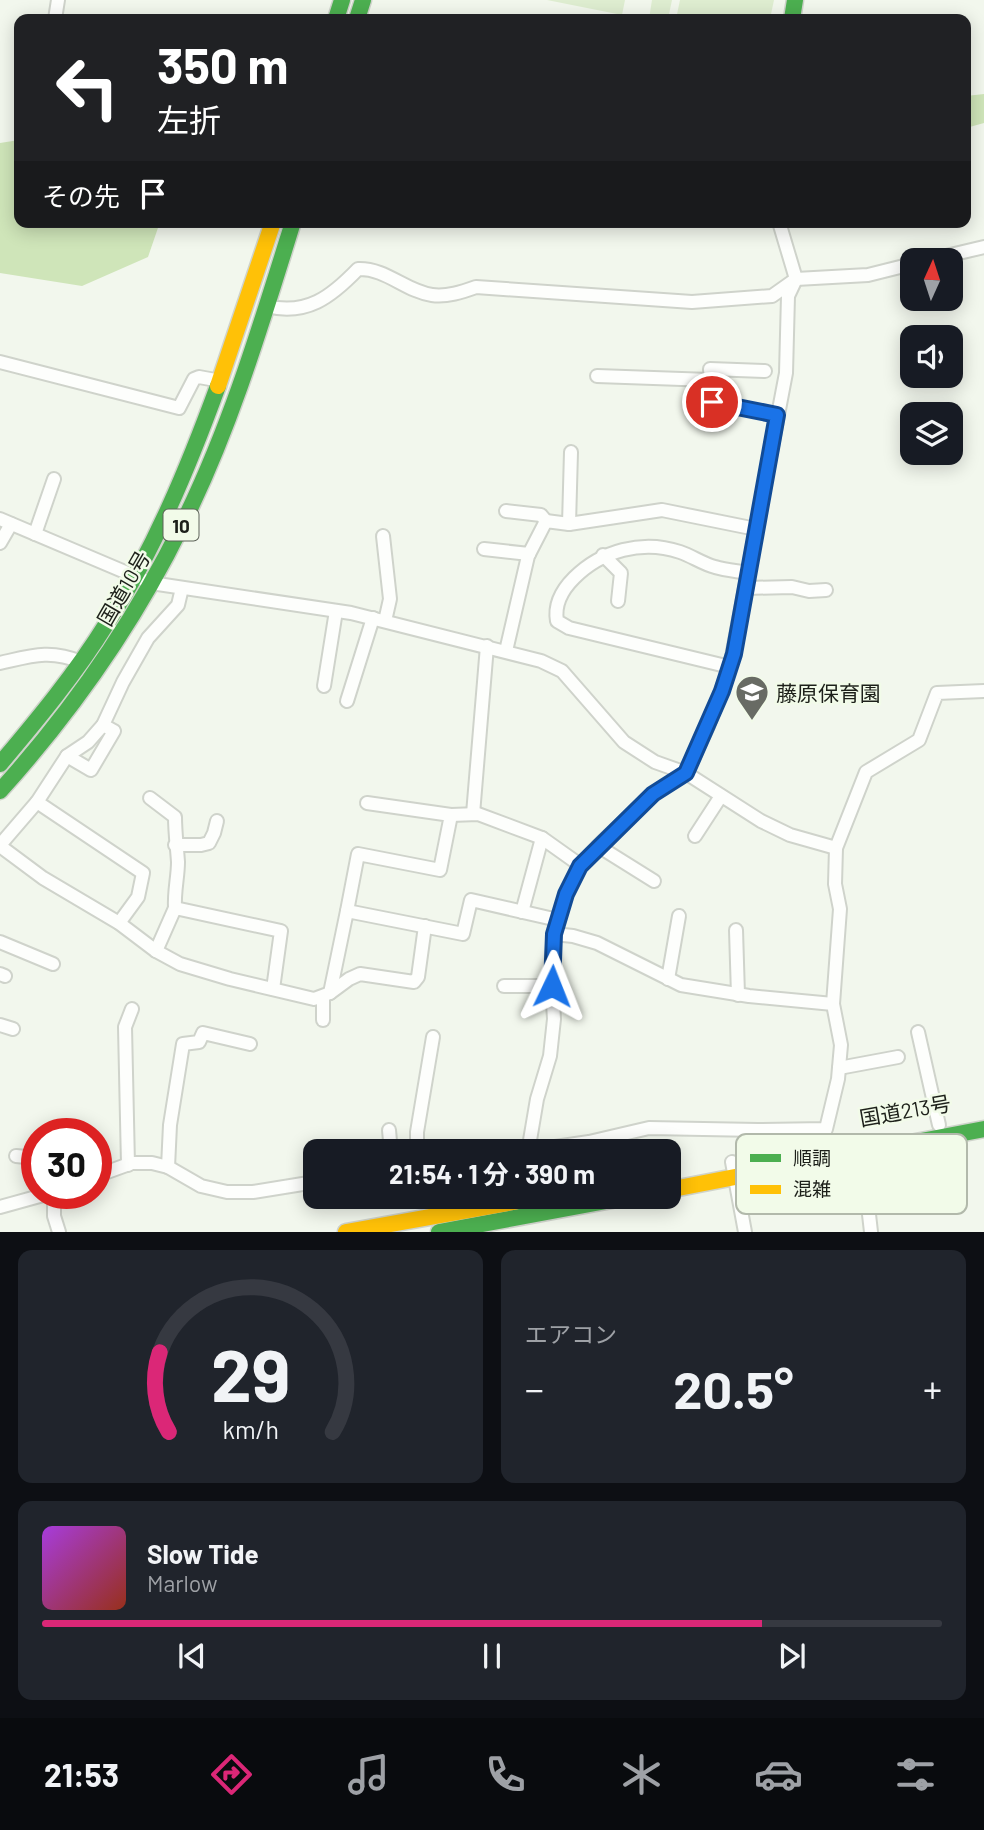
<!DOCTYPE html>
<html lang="ja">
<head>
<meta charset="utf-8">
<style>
  body { margin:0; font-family:Barlow,"Noto Sans JP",sans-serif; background:#20242c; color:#f1f3f6; height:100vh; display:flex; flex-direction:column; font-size:26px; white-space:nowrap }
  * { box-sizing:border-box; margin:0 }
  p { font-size:23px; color:#9ea1a6 }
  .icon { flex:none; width:38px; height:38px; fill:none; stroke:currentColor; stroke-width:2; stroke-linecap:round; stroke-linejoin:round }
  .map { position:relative; height:1232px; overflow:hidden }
  .drawer { display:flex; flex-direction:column; gap:18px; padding:18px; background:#0d0f14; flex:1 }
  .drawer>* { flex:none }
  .banner { position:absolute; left:14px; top:14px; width:957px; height:214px; border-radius:14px; box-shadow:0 4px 18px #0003; background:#202124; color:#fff; overflow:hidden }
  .needle { width:46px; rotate:3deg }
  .tools { position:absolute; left:900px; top:248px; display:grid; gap:14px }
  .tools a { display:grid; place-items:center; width:63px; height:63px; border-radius:14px; background:#171b24; box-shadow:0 4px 18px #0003; font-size:35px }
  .speed { position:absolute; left:21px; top:1118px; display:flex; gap:14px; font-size:35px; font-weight:700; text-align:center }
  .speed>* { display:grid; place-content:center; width:91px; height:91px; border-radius:50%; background:#171b24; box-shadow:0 4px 18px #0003; line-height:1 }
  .speed .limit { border:10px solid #d22; background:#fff; color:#111 }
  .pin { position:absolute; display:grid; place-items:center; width:60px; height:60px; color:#fff; margin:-30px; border:4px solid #fff; border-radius:50%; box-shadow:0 2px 7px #0007 }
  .me { position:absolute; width:77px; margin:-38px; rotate:2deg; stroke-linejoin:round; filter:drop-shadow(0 0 5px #0008) }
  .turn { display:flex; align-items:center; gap:24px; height:147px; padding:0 28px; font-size:32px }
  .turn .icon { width:91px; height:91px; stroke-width:2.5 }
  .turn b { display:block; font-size:49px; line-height:60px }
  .then { display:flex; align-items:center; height:66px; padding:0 28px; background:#0003; gap:14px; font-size:26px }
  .big { font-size:52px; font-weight:700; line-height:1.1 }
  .drawer .card { flex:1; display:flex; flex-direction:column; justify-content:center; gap:10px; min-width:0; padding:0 24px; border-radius:14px; background:#20242c }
  .drawer .dial { align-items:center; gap:0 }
  .dial svg { height:182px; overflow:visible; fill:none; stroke:#363941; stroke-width:7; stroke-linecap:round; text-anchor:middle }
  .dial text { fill:#f1f3f6; stroke:none }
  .song { display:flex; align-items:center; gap:21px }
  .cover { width:84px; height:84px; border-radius:10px; background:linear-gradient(135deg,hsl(280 70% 55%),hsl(10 70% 35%)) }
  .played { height:7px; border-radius:4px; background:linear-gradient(90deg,#db2777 80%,#363941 80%) }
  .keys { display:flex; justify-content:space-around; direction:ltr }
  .heat { display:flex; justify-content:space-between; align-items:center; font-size:38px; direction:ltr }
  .drawer .tiles { flex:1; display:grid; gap:18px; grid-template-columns:1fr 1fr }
  .card:last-child { grid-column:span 2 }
  .trip { position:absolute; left:303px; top:1139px; width:378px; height:70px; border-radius:14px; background:#171b24; box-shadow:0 4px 18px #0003; font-weight:700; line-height:70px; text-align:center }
  .tabs { display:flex; height:112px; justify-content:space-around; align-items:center; background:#090b0e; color:#9ea1a6 }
  .tabs .icon { width:49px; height:49px }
  .tabs .current { color:#db2777 }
  .tabs b { font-size:32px; color:#f1f3f6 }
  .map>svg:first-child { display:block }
  .green { fill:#deedd0 }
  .forest { fill:#cfe5b9 }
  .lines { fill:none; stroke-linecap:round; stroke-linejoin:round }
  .street-casing { stroke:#cfd3cb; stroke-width:16 }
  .fast-casing { stroke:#cfd3cb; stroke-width:19 }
  .slow-casing { stroke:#cfd3cb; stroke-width:19 }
  .street { stroke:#fdfefc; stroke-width:12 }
  .fast { stroke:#4caf50; stroke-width:16 }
  .slow { stroke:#ffc107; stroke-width:16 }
  .route-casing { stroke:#114b97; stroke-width:18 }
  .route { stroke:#1a73e8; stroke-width:12 }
  .labels { text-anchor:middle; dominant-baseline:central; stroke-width:5; stroke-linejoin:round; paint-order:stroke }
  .shield { fill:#f2fbe9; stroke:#5d6258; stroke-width:2 }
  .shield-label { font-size:19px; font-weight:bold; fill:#1d201a }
  .street-label { font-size:21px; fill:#1d201a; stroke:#f2fbe9 }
  .poi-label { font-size:21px; fill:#1d201a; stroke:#f2fbe9; text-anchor:start }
  .key { fill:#f2fbe9; stroke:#b2b9ab; stroke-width:2 }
  .key-label { font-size:19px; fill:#1d201a }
</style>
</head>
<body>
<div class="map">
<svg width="984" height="1232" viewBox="0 0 984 1232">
  <rect width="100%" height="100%" fill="#f2f7ed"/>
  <g class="green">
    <polygon points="547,0 625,0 622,15"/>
    <polygon points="652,0 672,0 668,19 649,19"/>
    <polygon points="680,0 774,0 770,19 676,19"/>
  </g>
  <g class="forest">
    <polygon points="984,94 984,123 966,128 966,96"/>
    <polygon points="19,140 19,222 160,222 148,257 82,286 0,273 0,143"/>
  </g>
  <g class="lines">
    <defs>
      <g id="street">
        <polyline points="55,19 58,0"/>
        <polyline points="925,261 984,247"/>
        <path d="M266,306C307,316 331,297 358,269C386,268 405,291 432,295C447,297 462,292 476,287L692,302L772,296L796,279L868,275L912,264"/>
        <polyline points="0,362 179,408 194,379 199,377 221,381"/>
        <polyline points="765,371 710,369 712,402 777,415"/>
        <polyline points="597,376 710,380"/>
        <polyline points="506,511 541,515 546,521"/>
        <polyline points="0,519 151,583 351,613 541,661 562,671 624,742 655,762 686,773 761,821 790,835 836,848"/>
        <polyline points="569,524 571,452"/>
        <polyline points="35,534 54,479"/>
        <polyline points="383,536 390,599 385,621"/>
        <polyline points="0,543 11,524"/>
        <polyline points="484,549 529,554"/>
        <polyline points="603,555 621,573 618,601"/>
        <polyline points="746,588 792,587 809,591 826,590"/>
        <polyline points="506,651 528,556 546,521 569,524 662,510 756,529"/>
        <path d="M0,663C31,656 50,649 81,662"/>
        <path d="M730,667L569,628L557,621C554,604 562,590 574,578C601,551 642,539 680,552C692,556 703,564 715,567C725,570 737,571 748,573"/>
        <polyline points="324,686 336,611"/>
        <polyline points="347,701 373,618"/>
        <polyline points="67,756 91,770 114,731 103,725"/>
        <path d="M150,798L175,817C175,832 177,847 178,862C178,877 174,891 175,908"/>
        <polyline points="37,802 143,873 138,897 119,923"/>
        <polyline points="473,814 487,646"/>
        <polyline points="451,815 478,814 542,838 580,865"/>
        <polyline points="695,836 721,796"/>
        <polyline points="0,845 37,802 67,756 88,742 103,725 123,682 148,638 178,605 182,588"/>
        <polyline points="175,845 201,845 209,843 214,833 217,821"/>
        <polyline points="0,846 43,878 119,923 156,951 180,964 230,979 314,999 330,993 347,911 463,934 471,900 558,920"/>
        <polyline points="598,846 654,881"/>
        <polyline points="347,911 358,854 440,870 451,815 367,803"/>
        <polyline points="522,912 542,838"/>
        <polyline points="736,930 738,995"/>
        <polyline points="554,934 573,936 597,943 681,985 749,996 833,1004"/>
        <polyline points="0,942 53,964"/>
        <polyline points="156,951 175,908 281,931 273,989"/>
        <polyline points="0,974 5,976"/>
        <polyline points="668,979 679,916"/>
        <polyline points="504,986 552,986"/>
        <polyline points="330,993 349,979 360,974 414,982 418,977 425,926"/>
        <polyline points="323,1020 323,998"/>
        <polyline points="0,1025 13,1029"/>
        <polyline points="918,1032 939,1125"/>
        <polyline points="839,1068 898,1057"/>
        <polyline points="389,1130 391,1152"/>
        <polyline points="417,1152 417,1132 433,1037"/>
        <polyline points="478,1152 528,1151 589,1142 649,1128 758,1130 826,1129 838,1079 841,1045 833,1004 840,909 835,884 836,848 866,772 919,740 937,693 984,691"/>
        <polyline points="528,1152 537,1099 550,1056 554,1019 552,986 554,934 566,894 580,865 602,842 653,794 686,773 708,726 730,667 786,373 788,296 796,279 779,222"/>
        <polyline points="862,1153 871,1232"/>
        <polyline points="16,1156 37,1158"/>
        <polyline points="732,1162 745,1232"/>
        <polyline points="128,1165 125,1027 132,1009"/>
        <polyline points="168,1167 170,1125 183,1044 199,1042 203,1033 250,1044"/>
        <polyline points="96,1176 132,1163 152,1163 168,1167 201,1186 227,1192 253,1192 315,1182"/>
        <polyline points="54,1194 54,1216 59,1232"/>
        <polyline points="0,1207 47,1194"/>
      </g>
      <g id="fast">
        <polyline points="336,19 342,0"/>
        <polyline points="357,19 363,0"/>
        <polyline points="792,19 795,0"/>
        <path d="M0,764C38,719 76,673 107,623C154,550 188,468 218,386"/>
        <path d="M0,791C73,710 134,623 182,525C230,429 261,325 293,222"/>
        <polyline points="884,1148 984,1129"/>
        <polyline points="439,1232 628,1197"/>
      </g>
      <g id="slow">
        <polyline points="218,386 273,222"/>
        <polyline points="668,1190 884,1148"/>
        <polyline points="346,1232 541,1197"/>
      </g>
    </defs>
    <use href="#street" class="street-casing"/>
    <use href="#fast" class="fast-casing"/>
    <use href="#slow" class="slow-casing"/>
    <use href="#street" class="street"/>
    <use href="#fast" class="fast"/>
    <use href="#slow" class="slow"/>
  </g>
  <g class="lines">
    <defs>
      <polyline id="route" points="552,986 554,934 566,894 580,866 653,794 686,773 722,691 734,654 777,415 712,402"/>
    </defs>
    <use href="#route" class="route-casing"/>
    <use href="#route" class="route"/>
  </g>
  <defs>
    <symbol id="school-pin" viewBox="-11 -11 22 30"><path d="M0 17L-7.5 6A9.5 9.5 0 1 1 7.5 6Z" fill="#686b64" stroke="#f2fbe9"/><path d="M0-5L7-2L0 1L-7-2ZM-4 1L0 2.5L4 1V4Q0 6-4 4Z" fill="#fff"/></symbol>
  </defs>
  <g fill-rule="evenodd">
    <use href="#school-pin" x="733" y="673" width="38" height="52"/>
  </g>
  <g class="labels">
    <rect class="shield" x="163.5" y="509.5" width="35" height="31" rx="5"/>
    <g class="shield-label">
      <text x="181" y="525">10</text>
    </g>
    <g class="street-label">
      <text transform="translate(123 588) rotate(-60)">国道10号</text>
      <text transform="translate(905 1110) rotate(-10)">国道213号</text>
    </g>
    <g class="poi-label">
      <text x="776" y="692">藤原保育園</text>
    </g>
  </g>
  <rect x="736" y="1134" width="231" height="80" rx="10" class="key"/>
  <rect x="750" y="1154" width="31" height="8" fill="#4caf50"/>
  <rect x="750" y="1185" width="31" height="9" fill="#ffc107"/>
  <g class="key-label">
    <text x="793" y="1165">順調</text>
    <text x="793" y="1196">混雑</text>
  </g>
</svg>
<div class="tools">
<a><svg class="needle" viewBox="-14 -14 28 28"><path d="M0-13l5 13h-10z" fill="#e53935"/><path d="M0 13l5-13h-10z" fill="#9ea1a6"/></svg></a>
<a><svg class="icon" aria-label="sound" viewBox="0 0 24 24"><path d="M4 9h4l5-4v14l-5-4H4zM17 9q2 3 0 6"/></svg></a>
<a><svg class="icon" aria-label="layers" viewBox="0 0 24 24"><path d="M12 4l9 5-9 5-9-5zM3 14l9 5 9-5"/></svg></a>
</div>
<div class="speed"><div class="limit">30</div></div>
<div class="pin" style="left:712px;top:402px;background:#d93025"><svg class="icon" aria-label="arrive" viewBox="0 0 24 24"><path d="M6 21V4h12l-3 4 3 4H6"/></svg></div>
<svg class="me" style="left:552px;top:986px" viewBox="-20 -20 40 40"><path d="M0-17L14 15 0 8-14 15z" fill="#1a73e8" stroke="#fff" stroke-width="4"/></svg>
<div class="trip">21:54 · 1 分 · 390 m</div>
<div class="banner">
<div class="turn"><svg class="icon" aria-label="left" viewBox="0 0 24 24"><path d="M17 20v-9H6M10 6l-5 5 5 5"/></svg><div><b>350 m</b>左折</div></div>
<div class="then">その先<svg class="icon" aria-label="arrive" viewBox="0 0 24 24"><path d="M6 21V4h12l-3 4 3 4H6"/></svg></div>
</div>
</div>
<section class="drawer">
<div class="tiles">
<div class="card dial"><svg viewBox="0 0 100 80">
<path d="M14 69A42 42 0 1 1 86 69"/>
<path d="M14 69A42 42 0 0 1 10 34" stroke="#db2777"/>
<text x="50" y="56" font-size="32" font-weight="700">29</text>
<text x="50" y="72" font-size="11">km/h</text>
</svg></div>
<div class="card"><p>エアコン</p>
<div class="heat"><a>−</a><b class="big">20.5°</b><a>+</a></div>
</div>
<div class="card">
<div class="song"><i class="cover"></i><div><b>Slow Tide</b><p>Marlow</p></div></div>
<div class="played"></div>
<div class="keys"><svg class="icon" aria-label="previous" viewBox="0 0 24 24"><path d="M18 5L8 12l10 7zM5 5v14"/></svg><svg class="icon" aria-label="pause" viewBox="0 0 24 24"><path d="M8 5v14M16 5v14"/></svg><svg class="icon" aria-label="next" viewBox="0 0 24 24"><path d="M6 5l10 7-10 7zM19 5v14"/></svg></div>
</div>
</div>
</section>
<nav class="tabs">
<b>21:53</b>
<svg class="icon current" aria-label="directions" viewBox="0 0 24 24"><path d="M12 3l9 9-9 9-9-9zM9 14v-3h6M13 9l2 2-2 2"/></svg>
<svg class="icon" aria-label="music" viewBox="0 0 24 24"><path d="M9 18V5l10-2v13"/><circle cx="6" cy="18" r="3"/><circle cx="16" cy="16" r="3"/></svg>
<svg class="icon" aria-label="phone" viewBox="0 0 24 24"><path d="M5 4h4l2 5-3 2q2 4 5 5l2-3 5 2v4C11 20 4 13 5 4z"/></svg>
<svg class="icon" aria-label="climate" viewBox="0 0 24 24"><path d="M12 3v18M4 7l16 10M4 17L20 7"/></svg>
<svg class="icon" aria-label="car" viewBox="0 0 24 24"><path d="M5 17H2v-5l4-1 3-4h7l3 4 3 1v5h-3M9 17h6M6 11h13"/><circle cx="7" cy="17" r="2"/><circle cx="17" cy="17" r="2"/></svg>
<svg class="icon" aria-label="filters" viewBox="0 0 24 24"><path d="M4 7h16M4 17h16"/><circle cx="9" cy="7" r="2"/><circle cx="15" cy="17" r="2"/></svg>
</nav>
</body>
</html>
